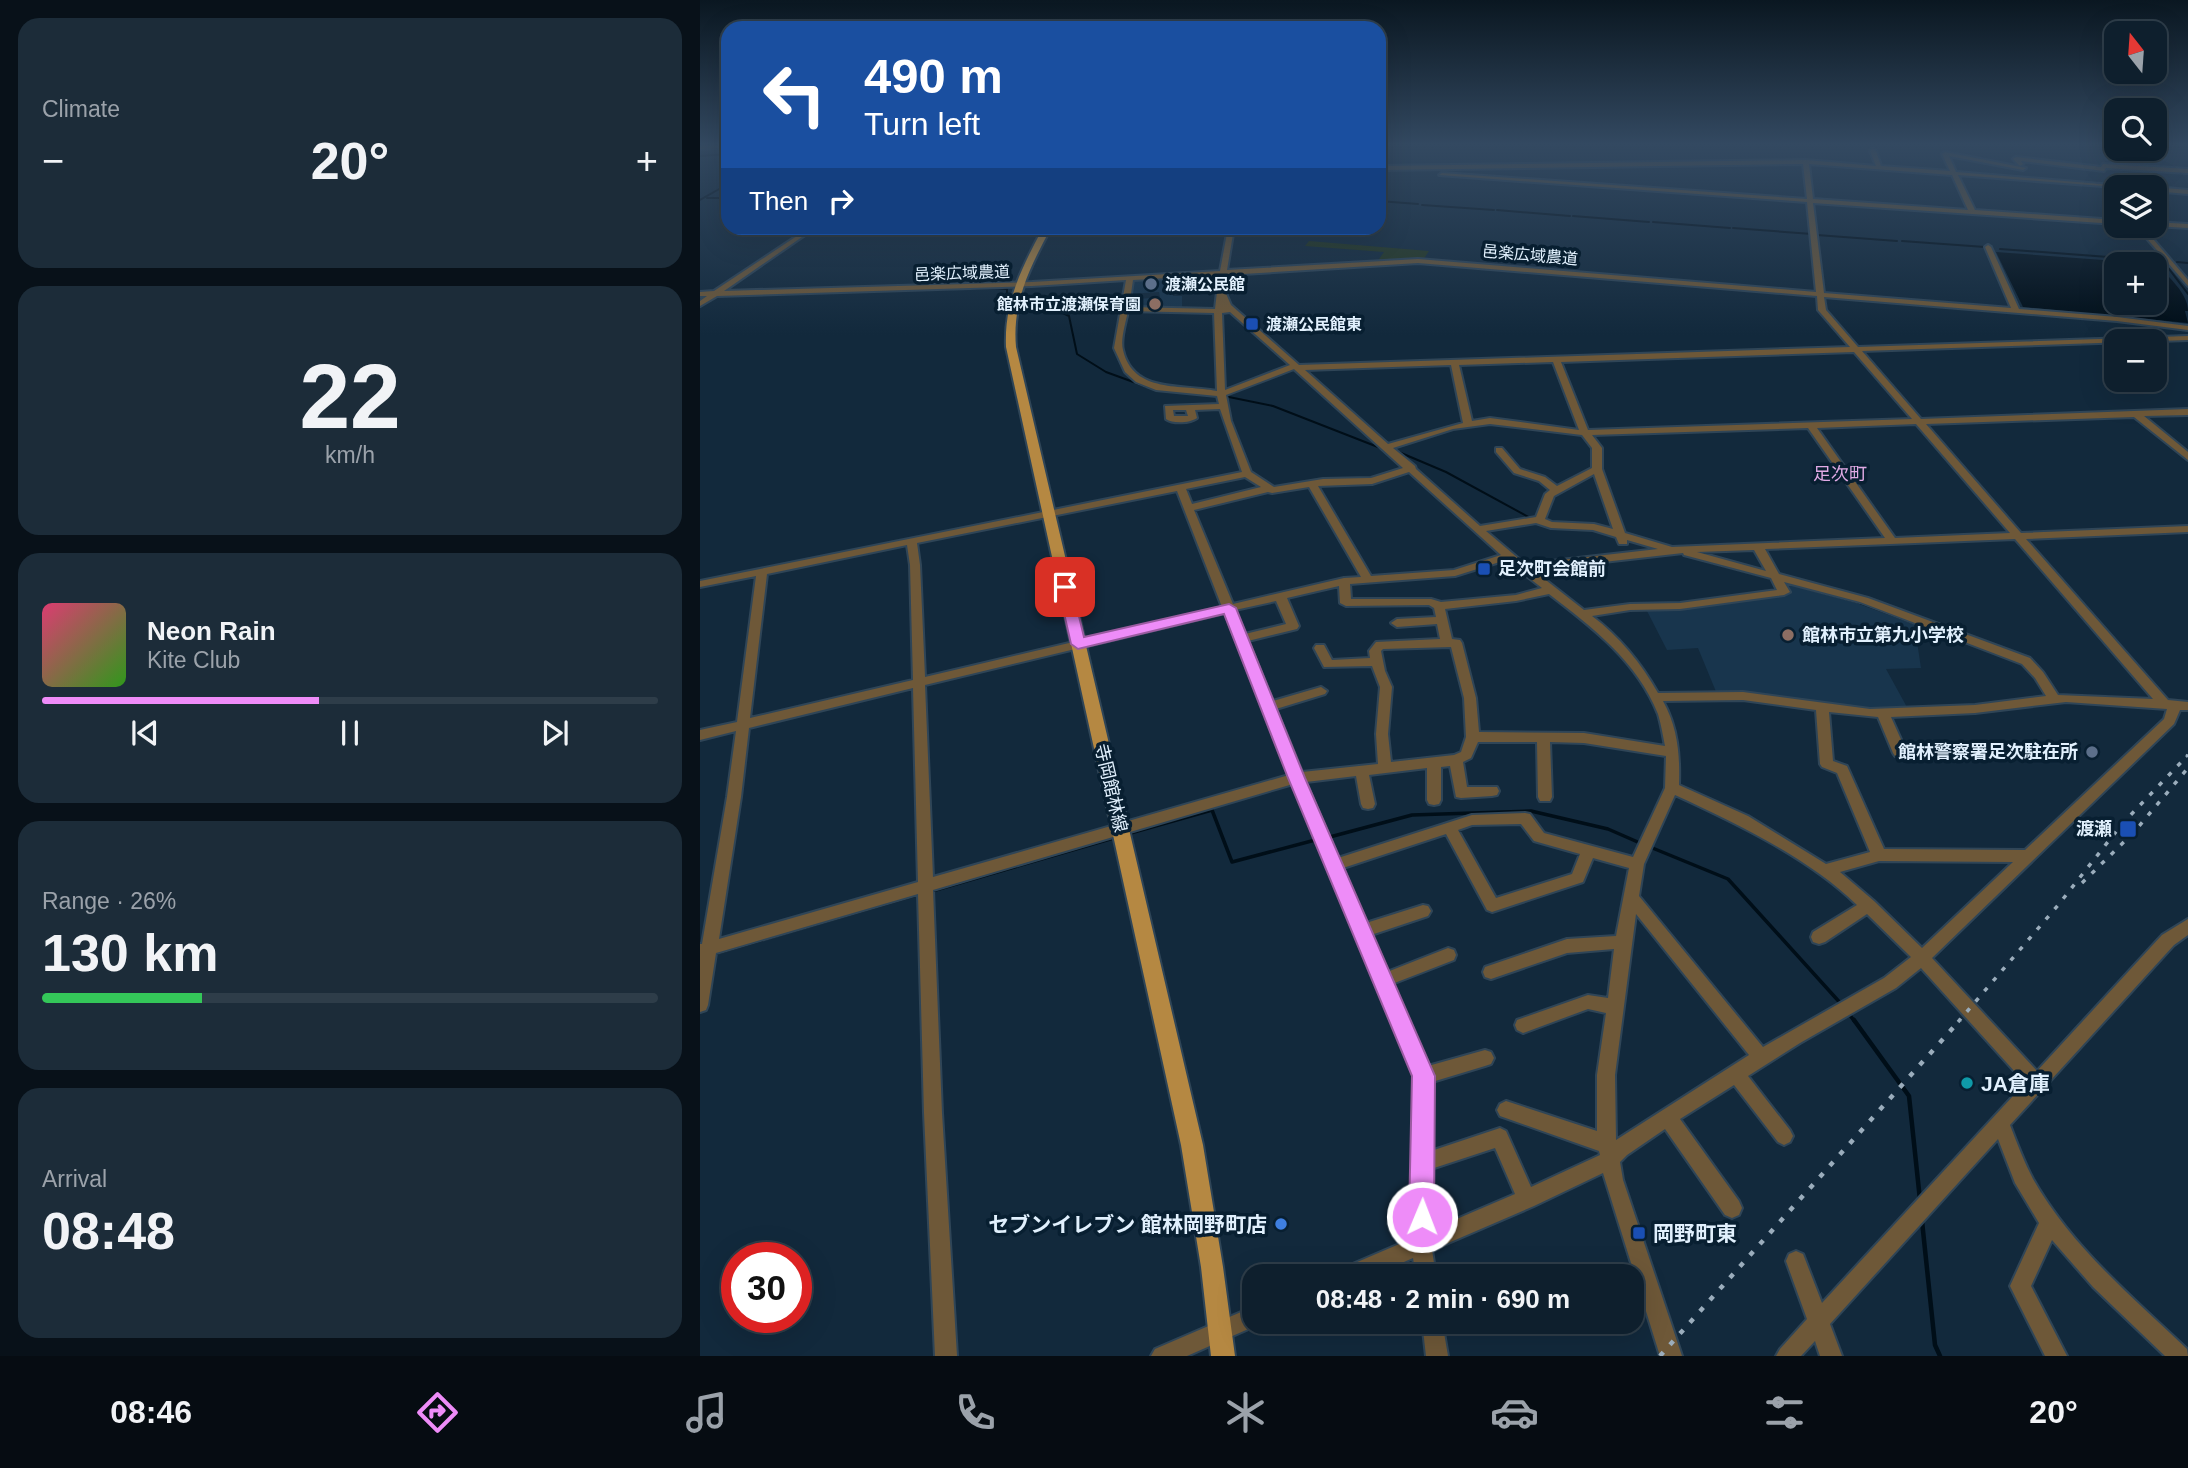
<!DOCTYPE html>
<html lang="en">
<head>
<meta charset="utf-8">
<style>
  body { margin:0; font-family:Arial,"Noto Sans JP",sans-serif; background:#1c2c39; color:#f1f3f6; height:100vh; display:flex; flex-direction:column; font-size:26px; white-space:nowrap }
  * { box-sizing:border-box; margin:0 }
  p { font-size:23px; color:#9ba2aa }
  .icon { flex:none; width:38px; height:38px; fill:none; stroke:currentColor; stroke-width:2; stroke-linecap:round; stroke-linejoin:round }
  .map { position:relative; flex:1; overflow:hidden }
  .drawer { display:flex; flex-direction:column; gap:18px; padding:18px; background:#081119; width:700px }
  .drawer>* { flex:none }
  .top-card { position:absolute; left:21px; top:21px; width:665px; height:214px; border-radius:21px; box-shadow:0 7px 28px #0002,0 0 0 2px #2e3d49; background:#1a4fa0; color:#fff; overflow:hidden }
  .needle { width:46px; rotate:343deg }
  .controls { position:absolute; left:1404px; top:21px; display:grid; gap:14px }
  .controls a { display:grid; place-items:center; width:63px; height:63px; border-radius:14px; background:#0e1f2d; box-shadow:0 7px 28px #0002,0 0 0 2px #2e3d49; font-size:35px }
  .speed { position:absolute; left:21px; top:1242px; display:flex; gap:14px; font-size:35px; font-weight:700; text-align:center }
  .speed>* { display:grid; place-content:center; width:91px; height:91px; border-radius:50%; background:#0e1f2d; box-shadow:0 7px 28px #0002,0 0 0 2px #2e3d49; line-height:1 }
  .speed .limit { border:10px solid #d22; background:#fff; color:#111 }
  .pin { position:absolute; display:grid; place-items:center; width:60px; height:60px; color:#fff; margin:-30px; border-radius:14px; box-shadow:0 4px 10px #0006 }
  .me { position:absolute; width:77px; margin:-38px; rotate:1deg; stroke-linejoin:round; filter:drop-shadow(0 0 5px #0008) }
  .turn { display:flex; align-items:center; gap:24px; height:147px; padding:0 28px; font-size:32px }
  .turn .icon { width:91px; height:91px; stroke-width:2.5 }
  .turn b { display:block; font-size:49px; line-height:60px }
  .then { display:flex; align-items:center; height:66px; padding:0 28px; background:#0003; gap:14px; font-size:26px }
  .big { font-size:52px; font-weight:800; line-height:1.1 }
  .drawer .widget { flex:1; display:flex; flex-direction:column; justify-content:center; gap:10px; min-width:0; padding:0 24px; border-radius:21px; background:#1c2c39 }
  .drawer .dial { align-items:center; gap:0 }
  .dial b { font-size:91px; line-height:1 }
  .song { display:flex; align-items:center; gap:21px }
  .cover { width:84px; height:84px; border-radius:10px; background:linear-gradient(135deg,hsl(340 70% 55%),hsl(110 70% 35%)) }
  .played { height:7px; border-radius:4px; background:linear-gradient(90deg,#ee8cf8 45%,#2e3d49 45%) }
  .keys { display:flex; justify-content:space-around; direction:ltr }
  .heat { display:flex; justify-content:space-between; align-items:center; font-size:38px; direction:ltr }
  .charge { height:10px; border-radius:5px; background:linear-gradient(90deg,#34c759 26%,#2e3d49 0) }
  .trip { position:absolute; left:542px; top:1264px; width:402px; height:70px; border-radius:21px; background:#0e1f2d; box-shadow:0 7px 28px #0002,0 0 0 2px #2e3d49; font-weight:800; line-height:70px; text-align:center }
  .tabs { display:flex; height:112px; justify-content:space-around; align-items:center; background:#060c12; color:#9ba2aa }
  .tabs .icon { width:49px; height:49px }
  .tabs .active { color:#ee8cf8 }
  .tabs b { font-size:32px; color:#f1f3f6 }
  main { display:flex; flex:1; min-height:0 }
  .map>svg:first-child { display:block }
  .built { fill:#18354d }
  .green { fill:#25371c }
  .water { fill:#000e18; fill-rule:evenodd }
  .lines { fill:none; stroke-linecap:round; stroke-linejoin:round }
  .stream-far3 { stroke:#000e18; stroke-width:2 }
  .stream-far2 { stroke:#000e18; stroke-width:2.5 }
  .stream-far1 { stroke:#000e18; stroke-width:3.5 }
  .stream { stroke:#000e18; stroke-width:4.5 }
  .minor-casing { stroke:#2f4557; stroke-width:4 }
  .major-casing { stroke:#2f4557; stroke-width:4 }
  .minor { fill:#6e5838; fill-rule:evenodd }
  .major { fill:#b58842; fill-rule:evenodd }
  .rail-far2 { stroke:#9badbc; stroke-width:2.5; stroke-dasharray:3.5 7; stroke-linecap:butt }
  .rail-far1 { stroke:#9badbc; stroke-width:3.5; stroke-dasharray:4.5 9; stroke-linecap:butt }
  .rail { stroke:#9badbc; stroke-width:4.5; stroke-dasharray:5 10; stroke-linecap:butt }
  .route { fill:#ee8cf8; stroke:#9b5ba1; stroke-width:2 }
  .service-dot { fill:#5c6f8a; stroke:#081f31; stroke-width:2.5 }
  .education-dot { fill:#8d6e63; stroke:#081f31; stroke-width:2.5 }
  .transit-dot { fill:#1a4fb4; stroke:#081f31; stroke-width:2.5 }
  .culture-dot { fill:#0f9aa8; stroke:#081f31; stroke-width:2.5 }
  .shop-dot { fill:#3f7fe0; stroke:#081f31; stroke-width:2.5 }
  .labels { text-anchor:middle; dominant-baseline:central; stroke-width:7; stroke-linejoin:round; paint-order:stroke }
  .far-street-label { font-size:16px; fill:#e1f0fd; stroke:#081f31 }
  .far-poi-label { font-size:16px; font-weight:bold; fill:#e1f0fd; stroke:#081f31; text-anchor:start }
  .far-quarter-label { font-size:18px; fill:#e0aae5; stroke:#081f31 }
  .poi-label { font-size:18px; font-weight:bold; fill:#e1f0fd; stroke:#081f31; text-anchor:start }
  .street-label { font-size:18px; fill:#e1f0fd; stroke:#081f31 }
  .near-poi-label { font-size:21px; font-weight:bold; fill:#e1f0fd; stroke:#081f31; text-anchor:start }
</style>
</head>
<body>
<main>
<section class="drawer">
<div class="widget"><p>Climate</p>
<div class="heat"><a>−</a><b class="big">20°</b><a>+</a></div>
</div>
<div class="widget dial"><b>22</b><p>km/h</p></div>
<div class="widget">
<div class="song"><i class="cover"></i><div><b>Neon Rain</b><p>Kite Club</p></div></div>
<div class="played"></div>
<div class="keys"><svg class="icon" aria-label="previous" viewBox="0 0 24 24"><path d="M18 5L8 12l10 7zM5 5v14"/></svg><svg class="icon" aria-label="pause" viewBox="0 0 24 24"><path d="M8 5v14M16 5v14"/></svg><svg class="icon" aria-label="next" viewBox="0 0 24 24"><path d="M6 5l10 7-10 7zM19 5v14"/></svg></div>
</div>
<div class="widget"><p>Range · 26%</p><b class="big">130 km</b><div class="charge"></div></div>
<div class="widget"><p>Arrival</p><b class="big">08:48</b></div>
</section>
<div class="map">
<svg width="1488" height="1356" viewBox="0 0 1488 1356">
  <rect width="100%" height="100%" fill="#12293c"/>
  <g class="built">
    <polygon points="474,277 473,296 482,296 482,310 428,308 428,300 460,297 459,292 429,294 431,280"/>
    <polygon points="1079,580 1160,602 1214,622 1221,668 1186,669 1208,709 1170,709 1017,694 998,648 967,650 947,611 983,609 1085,594"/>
  </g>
  <polygon class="green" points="609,241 729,251 723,260 677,262 684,252 605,246"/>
  <path class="water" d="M1296,252L1457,264C1468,277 1488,293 1488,311H1485L1488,323L1323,307ZM1416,264H1454V303H1416Z"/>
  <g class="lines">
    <g class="stream-far3">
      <polyline points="0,156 28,154"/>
      <polyline points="7,198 28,198"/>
      <polyline points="0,200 28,184"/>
      <polyline points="679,201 718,204"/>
      <polyline points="722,205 794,210"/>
      <polyline points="797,210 870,216"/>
      <polyline points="873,216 949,222"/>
      <polyline points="953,222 1030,228"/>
      <polyline points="1033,228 1112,234"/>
      <polyline points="1117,235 1197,241"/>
      <polyline points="1202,241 1285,247"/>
      <polyline points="1300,249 1463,261 1488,294"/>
      <polyline points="1477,262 1488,263"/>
      <polyline points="416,281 426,280"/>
      <polyline points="129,292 295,288 307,289 307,294"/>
      <polyline points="322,298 338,301 369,316 377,354 406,372 447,387"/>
      <polyline points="1218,305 1236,306"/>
      <polyline points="1407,320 1421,321"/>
      <polyline points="524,396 573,406 683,449"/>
      <polyline points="694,450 746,472 834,520"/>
    </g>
    <g class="stream-far2">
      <polyline points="1009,562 1074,579"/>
      <polyline points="1084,582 1158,602 1276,646"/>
      <polyline points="1333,675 1344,694 1347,694"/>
      <polyline points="1358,695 1410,697"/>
    </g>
    <g class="stream-far1">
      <polyline points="427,834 512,810 532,862 619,839"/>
      <polyline points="626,838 712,815 831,811 908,829 940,843"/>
      <polyline points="950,847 1028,879 1143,1006"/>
      <polyline points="232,891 417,837"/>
      <polyline points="13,954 219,894"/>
      <polyline points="1149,1014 1155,1022"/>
    </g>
    <g class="stream">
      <polyline points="1154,1020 1209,1096 1220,1200"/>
      <polyline points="1222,1221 1235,1345 1240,1356"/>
    </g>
    <defs>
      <g id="minor">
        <polygon points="0,145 28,145 28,147 0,149"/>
        <path d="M1173,149L1176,151L1181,166L1250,171L1242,154L1245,152L1326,168L1323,170L1249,156L1256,172L1436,187H1416L1258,175L1275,210L1416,220V224L1113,203L1124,293L1311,308L1285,247L1288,245L1291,247L1319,309L1417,317L1488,326V330L1417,321L1124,297L1126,310L1158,347L1488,336V340L1162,351L1221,419L1488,409V415L1444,416L1488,452V460L1434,417L1226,424L1321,533L1488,526V532L1326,539L1468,700L1488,702V710H1480L1474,724L1232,958L1337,1071L1462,935L1488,919V935L1474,945L1310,1125C1317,1143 1324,1162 1333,1179C1371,1246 1432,1297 1487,1349L1488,1356H1465L1393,1287L1352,1240L1331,1286L1367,1356H1345L1310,1286L1339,1223L1315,1183L1298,1139L1130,1324L1142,1356H1120L1115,1341L1101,1356H1076L1080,1349L1107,1319L1086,1261L1089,1254L1096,1251L1103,1254L1122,1303L1325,1083L1221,968L1196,988L1100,1043L1048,1076L1090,1130L1093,1136L1090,1142L1084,1145L1078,1142L1034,1085L980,1119L1039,1201L1042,1208L1039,1215L1032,1218L1025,1215L965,1129L927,1155L920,1162L923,1180L982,1356H960L903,1173L834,1206L732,1250L736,1276H716L713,1258L672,1276H638L641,1269L711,1239L714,1076L593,784L233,890L242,1113L257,1356H235L224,1113L218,894L16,953L8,1005L6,1010L0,1012V944H2L27,797L36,731L0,740V730L37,722L56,576L0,587V581L542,472L520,409L495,410L497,418C490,423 473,424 466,419L465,406L519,404L517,396L456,390L436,382L425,372L414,348L426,280L332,286L17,296L0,306V301L7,296H0V292L14,291L109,228H115L24,291L332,282L520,271L528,228H534L527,270L718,259L1116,292L1107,202L739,175L742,173L1107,199L1103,164L679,170V166L1106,160L1176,166L1170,151ZM1109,164L1252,175L1268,210L1113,199ZM718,263L1117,296L1118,310L1150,347L599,365L531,305L524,289L526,275ZM519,275L515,309L429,307L433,280ZM428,311L514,313L517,391C482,384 433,394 423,350C420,339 426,322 428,311ZM530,312L590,365L525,390L522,313ZM1154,352L1212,419L888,430L861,362ZM853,362L879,430L790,418L772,421L759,365ZM751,365L763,423L688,444L605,370ZM594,369L595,370L703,468L671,478L623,479L574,487L551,472L531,421L526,395ZM473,410H486L488,416H474ZM790,424L882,435L892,448V468L857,486L845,477L820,469L802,448H796V452L814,473L839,481L850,490L845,494L836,517L780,526L716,469L715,466L693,448L753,429ZM1216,424L1310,533L1195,538L1117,428ZM1108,428L1185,538L972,547L925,533L902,469V448L892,435ZM709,472L801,555L754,570L671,576L618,486L672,484ZM894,474L913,529L894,524L852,522L845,519L854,496ZM545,477L561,487L492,504L486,489ZM609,487L661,577L644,578L533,604L494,510L568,492L572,493ZM477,491L522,607L225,677L220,565L217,543ZM836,523L851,528L893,530L916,537L919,544H927V540L958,549L825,564L786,531ZM1315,539L1453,699L1358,695L1343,672L1330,658L1168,598L1079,574L1065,549ZM207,545L210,565L213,680L50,718L67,574ZM1054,550L1066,571L997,552ZM983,553L984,555L1071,578L1077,590L980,603L930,604L884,610L833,570ZM806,560L842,588L816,595L741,602L731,599H651L650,584L755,576ZM1084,582L1160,602L1322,664L1335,678L1346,696L1275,705L1170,709L1043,692L958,693C941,663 920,637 892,616L930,610L980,609L1084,595L1090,592ZM639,586L640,603L646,606L729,605L734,608L736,617L697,619L691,623L697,627L737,624L740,639L676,642L669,651L670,658L632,660L624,645H616L614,648L624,667L672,666L680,687L676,734L678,764L602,772L576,709L625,694L627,691L621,687L573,701L548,641L597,629L599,626L587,598ZM849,594C892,627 937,661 958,714C961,724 963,736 965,746L884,733L779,732L776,698L762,643L760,640L752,639L745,609L816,601ZM576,601L586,624L545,634L535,610ZM525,613L589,775L233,877L225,685ZM751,647L764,698L766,737L761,752L754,755L691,762L688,734L692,687L685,671L681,651L683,649ZM213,688L218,882L19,939L41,797L49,728ZM1043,700L1116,710L1120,764L1122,767L1137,773L1170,852L1126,864L1048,816L979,785C980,756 978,728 963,701ZM1366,702L1467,709L1464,719L1325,850L1184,849L1147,766L1133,761L1129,712L1178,717L1193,753L1195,756H1205L1207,753L1191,717L1275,713ZM778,742H837L838,797L840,801H850L852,797L850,742L884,743L966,756L965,788L933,857L844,833L830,814L825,813L772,815L638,858L606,782L656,776L661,804L663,808L668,809L673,808L675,804L669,775L727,768V800L729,804L734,805L739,804L741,800V767L750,766L756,797L761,798L792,796L797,795L799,791L797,787H767L763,762L771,758ZM975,795C1036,823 1109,858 1157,905L1113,932L1111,937L1113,942L1119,944L1125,942L1167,914L1211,957L1184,978L1063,1047L939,896L944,864ZM821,824L834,841L880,854L872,874L796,898L758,830L772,825ZM746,834L787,910L792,912L883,882L893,858L929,868L916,936L867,939L785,967L783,972L785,977L791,979L867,953L914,949L908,998L888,995L817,1020L815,1025L817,1030L823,1033L888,1009L906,1013L897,1075V1131L806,1101L800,1104L797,1110L800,1116L899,1151L900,1155L831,1187L806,1131L800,1128L731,1151L732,1082L785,1066L791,1064L794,1058L791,1052L785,1050L728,1066L692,984L754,960L756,955L754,950L748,948L687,972L671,935L728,916L731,911L728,906L723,905L666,923L643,868ZM1179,861L1313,862L1222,948L1174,901L1140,872ZM936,914L1049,1055L916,1140L915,1075ZM795,1148L815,1194L731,1230V1169Z"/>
        <polygon points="1316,157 1401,167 1403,164 1488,169 1488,173 1406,168 1404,171 1321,161 1323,164 1320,166 1313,159"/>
        <polygon points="1454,187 1488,190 1488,194 1454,191"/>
        <polygon points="1454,222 1488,224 1488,228 1454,226"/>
        <polygon points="1436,226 1442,226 1488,280 1488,286"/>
        <polygon points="555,1306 555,1321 563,1321 562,1323 487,1356 451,1356 455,1349"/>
        <polygon points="722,1321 742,1321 748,1356 726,1356"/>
      </g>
      <path id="major" d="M343,228H351C330,267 312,302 316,347L503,1145L523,1267L535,1356H511L501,1267L481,1145L306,347C304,302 322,267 343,228Z"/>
    </defs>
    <use href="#minor" class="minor-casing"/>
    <use href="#major" class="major-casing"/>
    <use href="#minor" class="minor"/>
    <use href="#major" class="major"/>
    <polyline class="rail-far2" points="1486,757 1488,755"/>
    <g class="rail-far1">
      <polyline points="1382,883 1434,832 1488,768"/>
      <polyline points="1258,1022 1359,904 1422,824 1488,755"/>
    </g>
    <polyline class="rail" points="960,1356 1260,1020"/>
  </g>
  <linearGradient id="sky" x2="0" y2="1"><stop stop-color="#0a1721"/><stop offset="0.43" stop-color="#334961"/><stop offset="1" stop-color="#334961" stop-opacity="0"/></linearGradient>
  <rect width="1488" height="335" fill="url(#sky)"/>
  <polygon class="route" points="365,583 372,587 384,637 529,604 536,608 605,778 735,1076 734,1217 730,1226 722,1230 713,1226 709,1217 712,1076 588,778 524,614 378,649 371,644 358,587"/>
  <g class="service-dot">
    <circle cx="451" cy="284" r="7"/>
    <circle cx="1392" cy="752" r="7"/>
  </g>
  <g class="education-dot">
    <circle cx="455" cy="304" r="7"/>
    <circle cx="1088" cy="635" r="7"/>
  </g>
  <g class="transit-dot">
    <rect x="545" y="317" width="14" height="14" rx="3.5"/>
    <rect x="777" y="562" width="14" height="14" rx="3.5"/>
    <rect x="1419" y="820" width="18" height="18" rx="3.5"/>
    <rect x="932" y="1226" width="14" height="14" rx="3.5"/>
  </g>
  <circle class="culture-dot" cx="1267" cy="1083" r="7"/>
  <circle class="shop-dot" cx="581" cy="1224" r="7"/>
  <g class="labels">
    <g class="far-street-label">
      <text transform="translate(830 255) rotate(5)">邑楽広域農道</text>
      <text transform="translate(262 273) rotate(-2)">邑楽広域農道</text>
    </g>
    <g class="far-poi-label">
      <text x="465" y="284">渡瀬公民館</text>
      <text x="441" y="304" text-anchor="end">館林市立渡瀬保育園</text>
      <text x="566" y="324">渡瀬公民館東</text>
    </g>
    <g class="far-quarter-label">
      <text x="1140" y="474">足次町</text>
    </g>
    <g class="poi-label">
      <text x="798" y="569">足次町会館前</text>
      <text x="1102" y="635">館林市立第九小学校</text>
      <text x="1378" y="752" text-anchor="end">館林警察署足次駐在所</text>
      <text x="1412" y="829" text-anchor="end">渡瀬</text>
    </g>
    <g class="street-label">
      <text transform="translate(411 788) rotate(77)">寺岡館林線</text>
    </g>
    <g class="near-poi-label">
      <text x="1281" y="1083">JA倉庫</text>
      <text x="567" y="1224" text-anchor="end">セブンイレブン 館林岡野町店</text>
      <text x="953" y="1233">岡野町東</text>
    </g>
  </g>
</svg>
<div class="controls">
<a><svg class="needle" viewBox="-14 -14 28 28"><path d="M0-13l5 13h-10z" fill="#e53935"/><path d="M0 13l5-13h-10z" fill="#9ba2aa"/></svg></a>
<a><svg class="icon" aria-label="search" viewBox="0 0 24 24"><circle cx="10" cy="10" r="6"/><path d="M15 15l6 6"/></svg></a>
<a><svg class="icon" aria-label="layers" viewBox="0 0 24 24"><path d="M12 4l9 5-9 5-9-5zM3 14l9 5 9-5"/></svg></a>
<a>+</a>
<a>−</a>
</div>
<div class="speed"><div class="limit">30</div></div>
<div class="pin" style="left:365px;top:587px;background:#d93025"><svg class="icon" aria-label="arrive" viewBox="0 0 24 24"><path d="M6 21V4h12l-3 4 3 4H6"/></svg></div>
<svg class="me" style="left:722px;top:1217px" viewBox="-20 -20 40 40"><circle r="17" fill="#ee8cf8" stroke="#fff" stroke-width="3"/><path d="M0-11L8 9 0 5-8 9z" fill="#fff"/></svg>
<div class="trip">08:48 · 2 min · 690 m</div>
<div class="top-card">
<div class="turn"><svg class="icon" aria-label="left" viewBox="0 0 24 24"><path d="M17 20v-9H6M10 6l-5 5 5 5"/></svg><div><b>490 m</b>Turn left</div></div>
<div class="then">Then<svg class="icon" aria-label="right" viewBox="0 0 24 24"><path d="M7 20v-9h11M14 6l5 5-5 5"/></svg></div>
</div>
</div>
</main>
<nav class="tabs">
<b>08:46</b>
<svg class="icon active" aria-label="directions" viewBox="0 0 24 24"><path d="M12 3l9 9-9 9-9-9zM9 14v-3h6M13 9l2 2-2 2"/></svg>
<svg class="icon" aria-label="music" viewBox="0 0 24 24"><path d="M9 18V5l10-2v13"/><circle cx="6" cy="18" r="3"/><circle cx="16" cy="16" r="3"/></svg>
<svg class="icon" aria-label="phone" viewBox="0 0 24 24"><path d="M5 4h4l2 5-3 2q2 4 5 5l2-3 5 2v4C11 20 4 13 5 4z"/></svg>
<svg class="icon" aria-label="climate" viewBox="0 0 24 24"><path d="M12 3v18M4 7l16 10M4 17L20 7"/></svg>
<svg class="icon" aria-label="car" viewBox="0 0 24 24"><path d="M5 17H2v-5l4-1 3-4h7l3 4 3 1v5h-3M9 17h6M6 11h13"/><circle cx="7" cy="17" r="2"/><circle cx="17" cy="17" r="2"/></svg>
<svg class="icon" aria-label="filters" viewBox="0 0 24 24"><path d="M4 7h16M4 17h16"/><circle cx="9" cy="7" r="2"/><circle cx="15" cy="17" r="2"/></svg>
<b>20°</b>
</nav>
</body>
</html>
